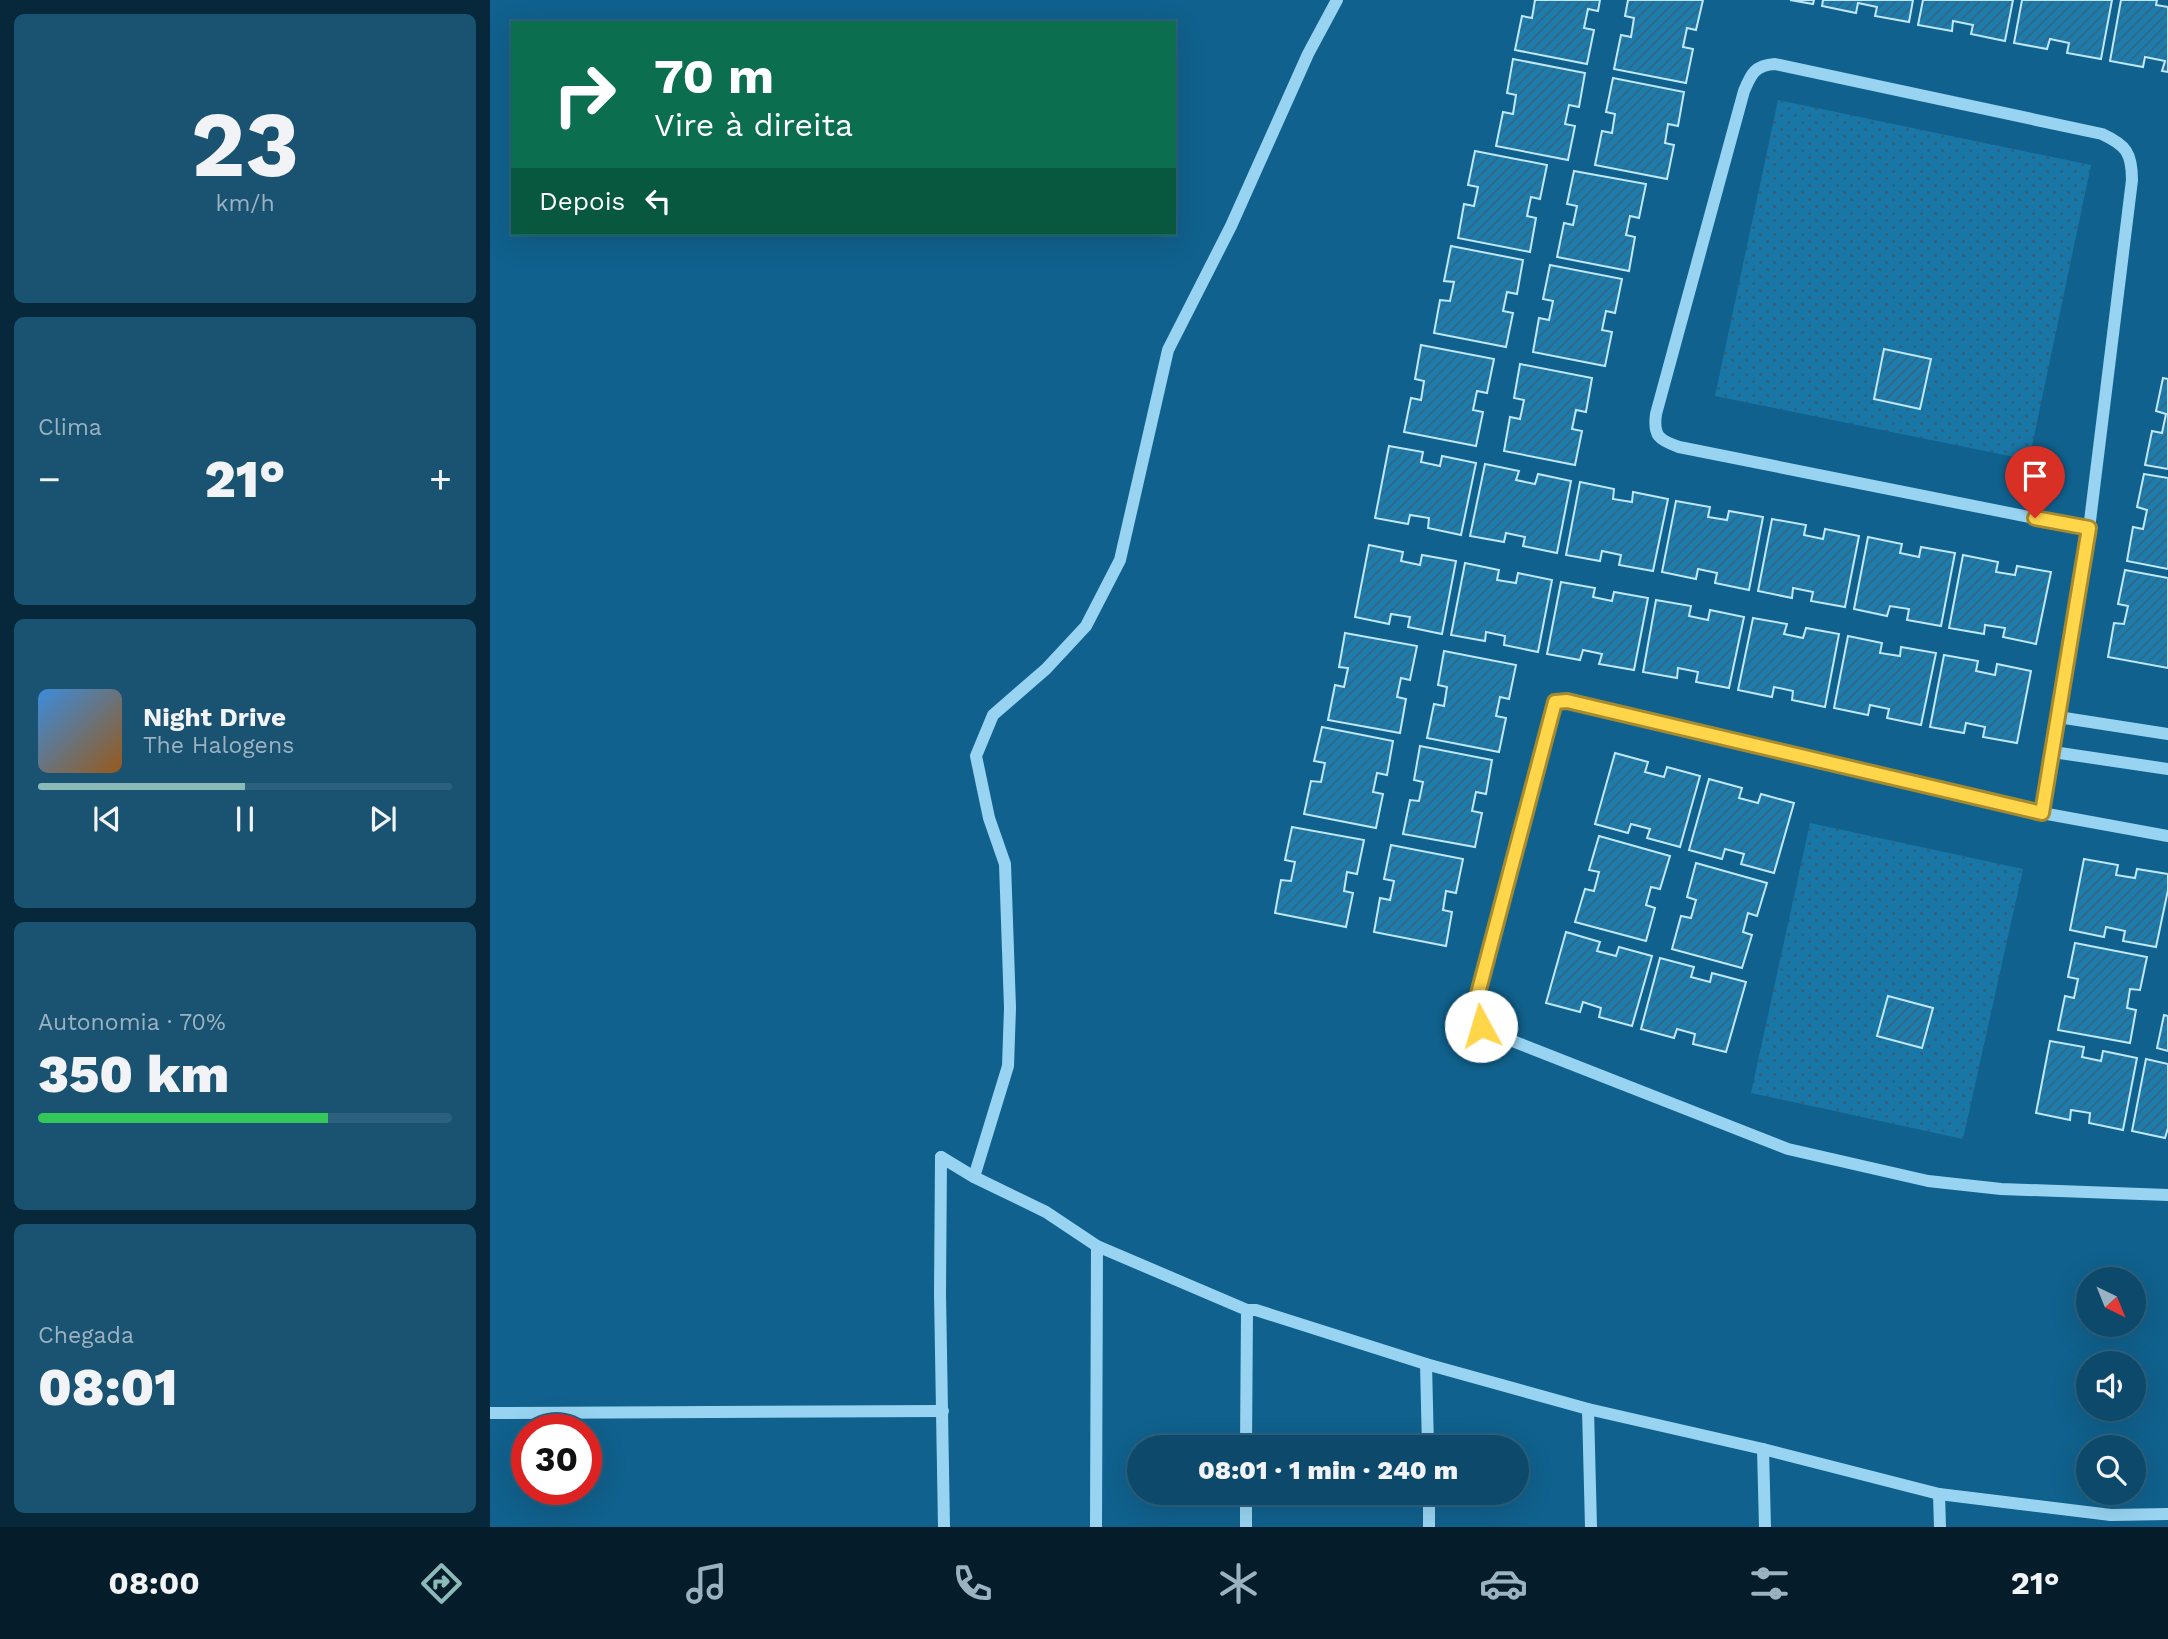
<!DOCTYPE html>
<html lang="pt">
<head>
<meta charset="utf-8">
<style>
  body { margin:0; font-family:"Work Sans",sans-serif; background:#1a5372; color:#f1f3f6; height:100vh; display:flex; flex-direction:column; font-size:26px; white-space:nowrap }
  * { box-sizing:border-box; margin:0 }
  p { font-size:23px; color:#9ab2c1 }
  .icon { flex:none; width:38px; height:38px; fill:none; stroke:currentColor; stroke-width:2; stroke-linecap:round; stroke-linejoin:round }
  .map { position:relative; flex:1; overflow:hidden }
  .drawer { display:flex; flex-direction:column; gap:14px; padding:14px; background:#07283a; width:490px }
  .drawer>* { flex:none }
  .hud { position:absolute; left:21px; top:21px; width:665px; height:214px; border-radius:0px; box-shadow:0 7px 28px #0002,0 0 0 2px #2c617e; background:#0b6e4f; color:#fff; overflow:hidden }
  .needle { width:46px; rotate:137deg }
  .fabs { position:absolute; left:1586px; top:1267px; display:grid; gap:14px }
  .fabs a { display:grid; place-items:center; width:70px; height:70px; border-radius:50%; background:#0c496a; box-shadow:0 7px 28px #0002,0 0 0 2px #2c617e; font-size:35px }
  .speed { position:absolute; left:21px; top:1414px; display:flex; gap:14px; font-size:35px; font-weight:700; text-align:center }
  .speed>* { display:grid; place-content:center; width:91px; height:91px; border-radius:50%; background:#0c496a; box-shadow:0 7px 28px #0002,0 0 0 2px #2c617e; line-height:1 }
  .speed .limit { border:10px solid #d22; background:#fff; color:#111 }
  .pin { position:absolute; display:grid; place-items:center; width:60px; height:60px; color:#fff; margin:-72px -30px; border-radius:50% 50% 50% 0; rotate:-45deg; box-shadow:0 0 7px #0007 }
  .pin .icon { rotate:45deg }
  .me { position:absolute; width:77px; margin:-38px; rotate:354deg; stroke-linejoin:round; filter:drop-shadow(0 0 5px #0008) }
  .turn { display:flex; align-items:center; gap:24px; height:147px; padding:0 28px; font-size:32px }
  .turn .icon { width:91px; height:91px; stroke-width:2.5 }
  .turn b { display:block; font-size:49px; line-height:60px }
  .then { display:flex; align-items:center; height:66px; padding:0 28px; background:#0003; gap:14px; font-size:26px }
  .big { font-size:52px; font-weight:800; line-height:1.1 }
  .drawer .tile { flex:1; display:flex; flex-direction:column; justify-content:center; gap:10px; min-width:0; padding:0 24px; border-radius:10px; background:#1a5372 }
  .drawer .dial { align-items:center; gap:0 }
  .dial b { font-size:91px; line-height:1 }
  .song { display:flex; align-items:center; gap:21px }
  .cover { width:84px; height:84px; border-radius:10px; background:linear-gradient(135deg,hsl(210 70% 55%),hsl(30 70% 35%)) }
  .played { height:7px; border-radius:4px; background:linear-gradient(90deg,#8bbbb9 50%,#2c617e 50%) }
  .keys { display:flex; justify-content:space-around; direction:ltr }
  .heat { display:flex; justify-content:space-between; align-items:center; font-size:38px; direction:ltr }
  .charge { height:10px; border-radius:5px; background:linear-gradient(90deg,#34c759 70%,#2c617e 0) }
  .trip { position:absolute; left:637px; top:1435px; width:402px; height:70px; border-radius:35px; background:#0c496a; box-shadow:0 7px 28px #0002,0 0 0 2px #2c617e; font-weight:800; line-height:70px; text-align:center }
  .dock { display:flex; height:112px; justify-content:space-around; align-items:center; background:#051d2a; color:#9ab2c1 }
  .dock .icon { width:49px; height:49px }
  .dock .on { color:#8bbbb9 }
  .dock b { font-size:32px; color:#f1f3f6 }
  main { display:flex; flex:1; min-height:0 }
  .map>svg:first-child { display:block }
  .park { fill:url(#park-dots) }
  .building { fill:url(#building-hatch); stroke:#bfe8fd; stroke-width:2 }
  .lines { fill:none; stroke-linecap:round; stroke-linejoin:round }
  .minor { stroke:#98d4f2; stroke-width:12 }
  .route-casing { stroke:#a68a30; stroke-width:18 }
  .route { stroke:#ffd54a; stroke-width:12 }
</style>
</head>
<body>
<main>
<section class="drawer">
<div class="tile dial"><b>23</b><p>km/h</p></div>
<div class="tile"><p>Clima</p>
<div class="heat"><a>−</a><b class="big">21°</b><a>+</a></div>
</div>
<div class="tile">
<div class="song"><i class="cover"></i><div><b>Night Drive</b><p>The Halogens</p></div></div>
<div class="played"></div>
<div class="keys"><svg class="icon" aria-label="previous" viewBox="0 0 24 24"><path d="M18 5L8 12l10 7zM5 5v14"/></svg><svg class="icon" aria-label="pause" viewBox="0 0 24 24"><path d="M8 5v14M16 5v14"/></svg><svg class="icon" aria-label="next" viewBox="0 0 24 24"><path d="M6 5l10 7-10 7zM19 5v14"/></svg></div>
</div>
<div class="tile"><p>Autonomia · 70%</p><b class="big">350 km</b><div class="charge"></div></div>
<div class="tile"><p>Chegada</p><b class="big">08:01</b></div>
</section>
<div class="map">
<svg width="1678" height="1527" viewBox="0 0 1678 1527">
  <defs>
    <pattern id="park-dots" width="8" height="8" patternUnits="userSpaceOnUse" patternTransform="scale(1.75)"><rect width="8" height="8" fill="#1877a7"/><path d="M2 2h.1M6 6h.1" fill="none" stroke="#355f75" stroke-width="1.8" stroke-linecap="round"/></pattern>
    <pattern id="building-hatch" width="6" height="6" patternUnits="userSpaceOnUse" patternTransform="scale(1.75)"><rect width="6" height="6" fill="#1d7cac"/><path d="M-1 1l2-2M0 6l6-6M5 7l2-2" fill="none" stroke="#326681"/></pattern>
  </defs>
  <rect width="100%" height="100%" fill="#10618d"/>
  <g class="park">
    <polygon points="1288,100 1601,165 1539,460 1225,396"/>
    <polygon points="1320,823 1533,869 1473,1139 1261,1093"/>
  </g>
  <g class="building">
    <polygon points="1045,0 1110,0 1108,11 1098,9 1094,28 1104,30 1097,64 1025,50 1032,16 1042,18"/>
    <polygon points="1138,0 1213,0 1206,30 1197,28 1193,47 1203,49 1196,83 1124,69 1131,35 1141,37 1144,18 1135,16"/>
    <polygon points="1300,0 1324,0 1323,4"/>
    <polygon points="1333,0 1423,0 1419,22 1385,16 1387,7 1368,3 1366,13 1332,6"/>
    <polygon points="1433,0 1523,0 1515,41 1481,34 1483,25 1463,21 1462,31 1428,25"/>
    <polygon points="1532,0 1622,0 1611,59 1577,53 1579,43 1560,39 1557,49 1524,43"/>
    <polygon points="1631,0 1667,0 1666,5 1678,7 1678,72 1672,71 1675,61 1655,57 1653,67 1620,61"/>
    <polygon points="1023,59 1095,73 1089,107 1079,105 1075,124 1085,126 1078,160 1006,146 1013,112 1023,114 1026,95 1017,93"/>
    <polygon points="1123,78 1194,92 1188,126 1178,124 1175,143 1184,145 1177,179 1105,165 1112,131 1122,133 1125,114 1116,112"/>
    <polygon points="985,151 1057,165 1050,199 1041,197 1037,216 1046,218 1040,252 968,238 974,204 984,206 988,187 978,185"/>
    <polygon points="1084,171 1156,184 1149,218 1140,216 1136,235 1145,237 1139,271 1067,257 1074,223 1083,225 1087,206 1077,204"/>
    <polygon points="961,246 1033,260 1027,294 1017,292 1013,311 1023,313 1016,347 944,333 950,300 960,301 964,282 954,281"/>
    <polygon points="1060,265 1132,279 1125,313 1116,311 1112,330 1122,332 1115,366 1043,352 1049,318 1059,320 1063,301 1053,299"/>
    <polygon points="931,345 1004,359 997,393 987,391 983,410 993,412 986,446 914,432 921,398 931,400 934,381 925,379"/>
    <polygon points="1394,349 1441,359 1430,409 1384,399"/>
    <polygon points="1030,364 1102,378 1096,412 1086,410 1082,429 1092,431 1085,465 1014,451 1020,417 1030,419 1034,400 1024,398"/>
    <polygon points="1673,378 1678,379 1678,469 1655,465 1662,431 1672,433 1676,414 1666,411"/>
    <polygon points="899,446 933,452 931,462 950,466 952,456 986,463 971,535 938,528 939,518 920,515 918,524 885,518"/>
    <polygon points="995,464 1029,471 1026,480 1045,484 1048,474 1081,481 1067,553 1033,546 1035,537 1016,533 1014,542 980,536"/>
    <polygon points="1654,474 1678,478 1678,569 1637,561 1643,527 1653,529 1657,510 1647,507"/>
    <polygon points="1090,482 1124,489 1123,499 1142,502 1143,492 1178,499 1163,571 1129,565 1131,555 1112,551 1110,561 1076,555"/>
    <polygon points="1186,501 1220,507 1218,517 1237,520 1239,511 1273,517 1259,590 1225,583 1227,573 1208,569 1206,579 1172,572"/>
    <polygon points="1282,519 1316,525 1314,535 1333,539 1335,529 1369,536 1355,607 1321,601 1323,592 1303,588 1302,598 1268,591"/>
    <polygon points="1378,537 1412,544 1410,553 1429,557 1431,547 1465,553 1451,626 1417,620 1419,609 1400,606 1397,616 1364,609"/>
    <polygon points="879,545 913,552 911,561 930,565 932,555 966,561 952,634 918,627 920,617 901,614 899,624 865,617"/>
    <polygon points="1473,555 1508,562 1506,572 1525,575 1527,566 1561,572 1546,644 1513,637 1515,628 1495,625 1494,634 1459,628"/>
    <polygon points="975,563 1009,570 1007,580 1026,583 1028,573 1062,580 1048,652 1014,645 1015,636 996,632 995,641 961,635"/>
    <polygon points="1635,570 1678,578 1678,668 1618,657 1624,623 1634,624 1638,606 1628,604"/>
    <polygon points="1071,582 1105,588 1103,597 1122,601 1124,592 1158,598 1144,670 1109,664 1112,654 1093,650 1090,660 1057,654"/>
    <polygon points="1166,600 1201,606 1199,616 1218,620 1220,610 1254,617 1239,688 1206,682 1208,672 1188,668 1187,678 1153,672"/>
    <polygon points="1263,618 1297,624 1294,634 1313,638 1316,628 1349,634 1335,707 1302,700 1303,691 1284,687 1282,697 1248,690"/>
    <polygon points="855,633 927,646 920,680 911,678 907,697 916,699 910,733 838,720 845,685 854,687 858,668 849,667"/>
    <polygon points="1358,636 1392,643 1390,653 1410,656 1411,647 1446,653 1431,725 1397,718 1399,709 1380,705 1378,715 1344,708"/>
    <polygon points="954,651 1026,665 1019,699 1010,697 1006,716 1016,718 1009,752 937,738 944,704 954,706 957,687 948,685"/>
    <polygon points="1454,655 1488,661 1486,671 1505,675 1507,664 1541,671 1527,743 1493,737 1495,727 1476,723 1474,733 1440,727"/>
    <polygon points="832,727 903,741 897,775 887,773 883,792 893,794 886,828 814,814 821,781 831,782 835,763 824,761"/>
    <polygon points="930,746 1002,760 996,794 986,792 982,811 992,813 985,847 913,834 920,800 929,801 933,782 924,780"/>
    <polygon points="1125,753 1158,762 1155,772 1174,777 1177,767 1210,776 1190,847 1157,838 1160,829 1141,824 1138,833 1105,824"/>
    <polygon points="1219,779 1252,788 1249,798 1268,803 1271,794 1304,803 1284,873 1251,864 1254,854 1235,849 1232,859 1199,850"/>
    <polygon points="802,827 874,840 867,874 857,872 854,891 863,893 856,927 785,913 791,880 801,881 805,862 795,860"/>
    <polygon points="1109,836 1180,856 1170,889 1161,887 1156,905 1165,908 1156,941 1085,922 1095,889 1104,891 1109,872 1099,870"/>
    <polygon points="901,845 973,859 966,893 956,891 953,910 962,912 956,946 884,932 890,898 900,900 904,881 894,879"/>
    <polygon points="1594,859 1628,865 1626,875 1645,878 1647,869 1678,874 1678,890 1666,947 1633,941 1635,931 1616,927 1614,937 1580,930"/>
    <polygon points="1206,863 1277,883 1267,916 1258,913 1253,932 1262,935 1252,968 1182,949 1191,916 1201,918 1206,900 1197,897"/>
    <polygon points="1076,932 1110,942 1107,951 1126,956 1129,947 1162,956 1142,1026 1109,1017 1111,1008 1093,1002 1090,1012 1056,1003"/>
    <polygon points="1585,943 1657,957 1650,990 1640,989 1637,1008 1646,1010 1640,1043 1568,1030 1575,996 1584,998 1588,979 1578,977"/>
    <polygon points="1170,958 1204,967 1201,977 1220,982 1222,973 1256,982 1236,1052 1203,1044 1205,1034 1187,1029 1184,1038 1151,1029"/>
    <polygon points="1398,996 1443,1008 1432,1048 1387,1036"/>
    <polygon points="1674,1015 1678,1016 1678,1051 1667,1048"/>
    <polygon points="1560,1041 1594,1047 1592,1057 1611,1061 1613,1051 1647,1058 1633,1130 1599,1123 1600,1113 1581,1110 1580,1120 1546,1113"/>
    <polygon points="1656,1059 1678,1064 1678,1128 1675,1138 1642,1131"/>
  </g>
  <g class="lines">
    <g class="minor">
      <path d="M1285,64L1612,134C1636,145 1642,153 1642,180L1599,529L1189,447C1169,440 1163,436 1166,414L1254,91C1261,74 1265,65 1285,64Z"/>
      <polyline points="1568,717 1678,734"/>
      <polyline points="1563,752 1678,769"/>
      <polyline points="1552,813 1599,529"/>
      <polyline points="1678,836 1552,813 1070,701 1065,702 1062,710 984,1014 985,1020 997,1031 1298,1149 1438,1181 1511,1189 1678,1195"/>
      <polyline points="451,1157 484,1177 556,1212 607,1246 757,1310 766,1310 936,1364 1098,1409 1273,1449 1449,1494 1621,1515 1678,1514"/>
      <polyline points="451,1157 450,1294 454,1527"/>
      <polyline points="484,1177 518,1066 520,1008 515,864 499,818 486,756 503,715 556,669 596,626 630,560 678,350 741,226 818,54 847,0"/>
      <polyline points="936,1364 938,1447"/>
      <polyline points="1098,1409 1101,1527"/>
      <polyline points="0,1413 453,1411"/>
      <polyline points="756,1447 757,1310"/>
      <polyline points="1273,1449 1275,1527"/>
      <polyline points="939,1493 939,1527"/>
      <polyline points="1449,1494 1450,1527"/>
      <polyline points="606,1527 607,1246"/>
      <polyline points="756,1527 756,1493"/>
    </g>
  </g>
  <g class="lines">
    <defs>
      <polyline id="route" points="991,1026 984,1014 985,1005 1065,702 1077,701 1552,813 1599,528 1545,518"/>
    </defs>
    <use href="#route" class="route-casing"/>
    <use href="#route" class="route"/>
  </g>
</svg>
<div class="fabs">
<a><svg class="needle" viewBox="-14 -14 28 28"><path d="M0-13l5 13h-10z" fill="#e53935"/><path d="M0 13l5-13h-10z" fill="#9ab2c1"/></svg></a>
<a><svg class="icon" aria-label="sound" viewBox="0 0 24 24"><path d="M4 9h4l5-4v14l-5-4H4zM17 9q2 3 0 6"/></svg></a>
<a><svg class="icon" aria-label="search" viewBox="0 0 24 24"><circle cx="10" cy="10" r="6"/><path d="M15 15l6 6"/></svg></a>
</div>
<div class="speed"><div class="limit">30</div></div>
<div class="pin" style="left:1545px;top:518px;background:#d93025"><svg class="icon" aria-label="arrive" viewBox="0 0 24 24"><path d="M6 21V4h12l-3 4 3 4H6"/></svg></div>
<svg class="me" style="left:991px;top:1026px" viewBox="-20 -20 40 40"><circle r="19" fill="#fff"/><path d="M0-13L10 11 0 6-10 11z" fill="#ffd54a"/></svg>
<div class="trip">08:01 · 1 min · 240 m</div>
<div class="hud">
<div class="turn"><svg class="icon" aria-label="right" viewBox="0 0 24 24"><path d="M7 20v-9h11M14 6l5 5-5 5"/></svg><div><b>70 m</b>Vire à direita</div></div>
<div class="then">Depois<svg class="icon" aria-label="left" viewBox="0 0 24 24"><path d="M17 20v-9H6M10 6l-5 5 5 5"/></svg></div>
</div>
</div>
</main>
<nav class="dock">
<b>08:00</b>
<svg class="icon on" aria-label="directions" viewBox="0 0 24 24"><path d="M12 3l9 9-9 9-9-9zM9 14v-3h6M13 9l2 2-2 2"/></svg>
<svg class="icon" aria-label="music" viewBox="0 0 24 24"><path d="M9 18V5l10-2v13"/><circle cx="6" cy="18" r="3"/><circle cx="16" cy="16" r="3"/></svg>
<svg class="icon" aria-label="phone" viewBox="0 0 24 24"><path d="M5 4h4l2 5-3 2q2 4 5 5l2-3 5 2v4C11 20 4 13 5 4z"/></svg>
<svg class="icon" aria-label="climate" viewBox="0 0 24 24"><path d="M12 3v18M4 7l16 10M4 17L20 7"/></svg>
<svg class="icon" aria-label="car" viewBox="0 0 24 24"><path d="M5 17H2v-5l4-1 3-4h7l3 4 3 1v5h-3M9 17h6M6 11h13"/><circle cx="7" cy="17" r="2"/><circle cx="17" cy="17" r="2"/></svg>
<svg class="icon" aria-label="filters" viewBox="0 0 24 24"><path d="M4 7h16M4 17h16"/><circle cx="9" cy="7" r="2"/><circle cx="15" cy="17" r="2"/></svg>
<b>21°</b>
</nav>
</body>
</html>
